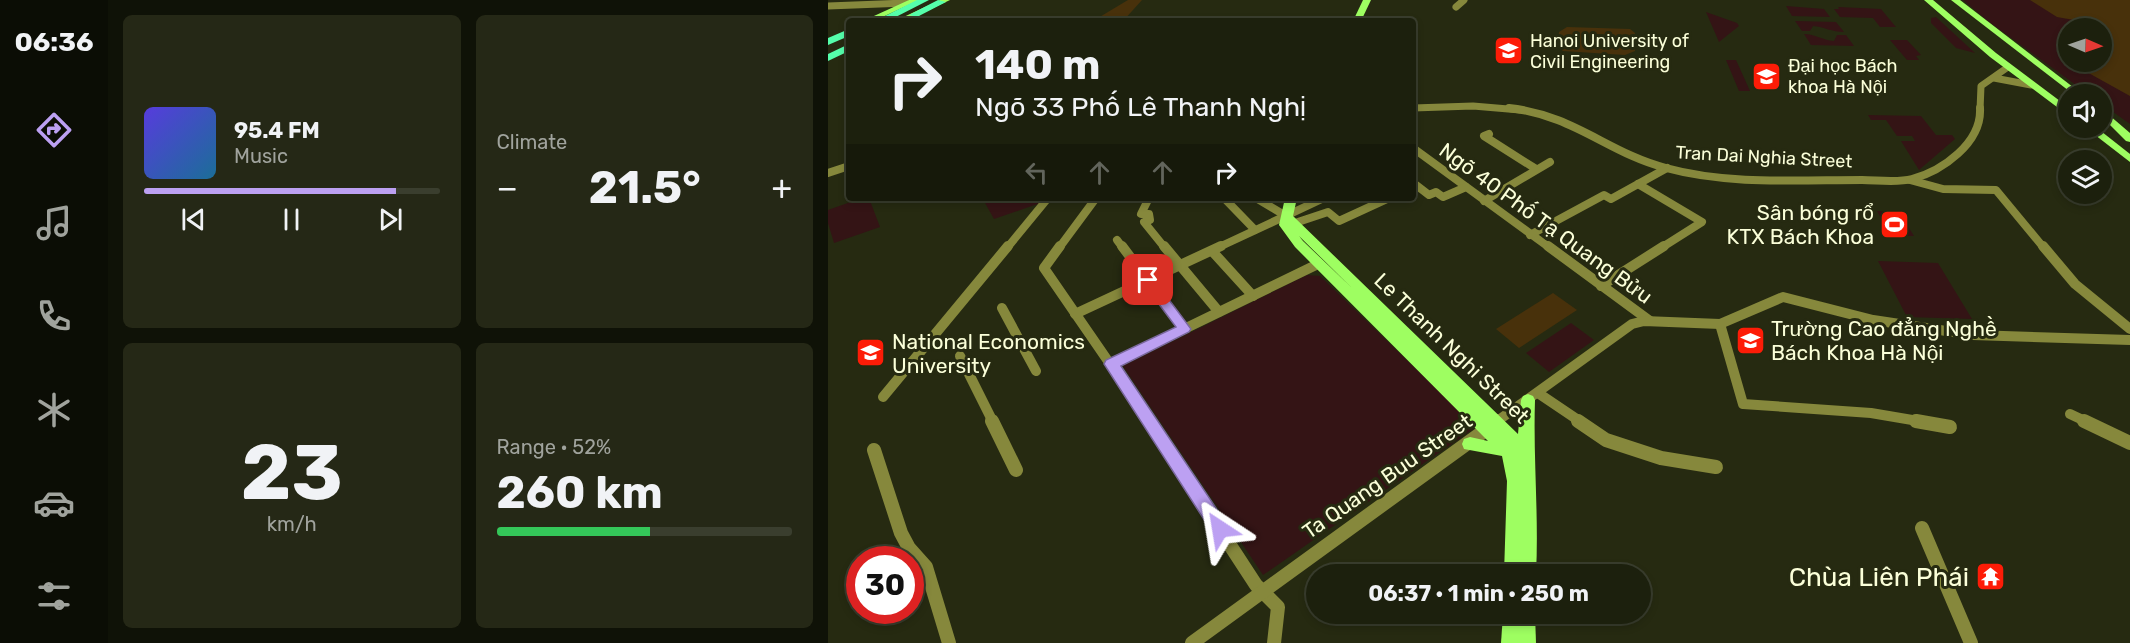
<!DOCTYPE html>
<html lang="en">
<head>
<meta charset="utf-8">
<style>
  body { margin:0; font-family:Rubik,sans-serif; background:#252816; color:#f1f3f6; height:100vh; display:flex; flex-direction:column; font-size:22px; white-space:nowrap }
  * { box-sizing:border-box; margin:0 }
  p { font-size:20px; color:#a0a39d }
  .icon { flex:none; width:33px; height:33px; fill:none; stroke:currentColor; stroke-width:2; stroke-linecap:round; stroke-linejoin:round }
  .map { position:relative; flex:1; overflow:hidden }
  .details { display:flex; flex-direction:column; gap:15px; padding:15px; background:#0f1207; width:720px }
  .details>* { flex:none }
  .banner { position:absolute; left:18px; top:18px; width:570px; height:183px; border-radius:6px; box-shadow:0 3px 9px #0003,0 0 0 2px #3a3e2e; background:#1c200d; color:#f1f3f6; overflow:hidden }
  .needle { width:39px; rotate:92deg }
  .buttons { position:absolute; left:1230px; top:18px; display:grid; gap:12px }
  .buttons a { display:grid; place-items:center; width:54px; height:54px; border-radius:50%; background:#1c200d; box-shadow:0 3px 9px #0003,0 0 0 2px #3a3e2e; font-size:30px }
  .speed { position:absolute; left:18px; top:546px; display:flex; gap:12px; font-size:30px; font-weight:700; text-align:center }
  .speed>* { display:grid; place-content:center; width:78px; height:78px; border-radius:50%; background:#1c200d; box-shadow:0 3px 9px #0003,0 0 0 2px #3a3e2e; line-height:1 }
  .speed .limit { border:9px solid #d22; background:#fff; color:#111 }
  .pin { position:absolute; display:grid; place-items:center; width:51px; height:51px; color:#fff; margin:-26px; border-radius:12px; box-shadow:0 3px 9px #0006 }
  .me { position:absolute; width:66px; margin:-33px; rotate:327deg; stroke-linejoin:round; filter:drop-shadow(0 0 4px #0008) }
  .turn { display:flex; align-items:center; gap:21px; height:126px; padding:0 30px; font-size:27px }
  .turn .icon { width:78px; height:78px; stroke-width:2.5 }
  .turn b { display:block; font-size:42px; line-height:51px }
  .lanes { display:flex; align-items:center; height:57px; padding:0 30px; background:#0003; justify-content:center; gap:30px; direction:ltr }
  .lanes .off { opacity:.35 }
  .big { font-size:45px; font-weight:700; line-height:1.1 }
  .details .card { flex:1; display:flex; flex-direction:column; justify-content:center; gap:9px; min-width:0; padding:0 21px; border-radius:9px; background:#252816 }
  .details .dial { align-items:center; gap:0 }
  .dial b { font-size:78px; line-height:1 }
  .song { display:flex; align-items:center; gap:18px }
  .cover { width:72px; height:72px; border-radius:9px; background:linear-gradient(135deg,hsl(250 70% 55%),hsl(200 70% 35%)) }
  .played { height:6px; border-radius:3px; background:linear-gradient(90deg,#bca0f2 85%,#3a3e2e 85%) }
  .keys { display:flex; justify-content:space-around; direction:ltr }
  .heat { display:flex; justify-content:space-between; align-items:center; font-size:33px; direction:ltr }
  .charge { height:9px; border-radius:4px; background:linear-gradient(90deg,#34c759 52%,#3a3e2e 0) }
  .details .tiles { flex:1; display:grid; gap:15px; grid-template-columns:repeat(2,1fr) }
  .trip { position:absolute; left:478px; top:564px; width:345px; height:60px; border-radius:30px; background:#1c200d; box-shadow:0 3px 9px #0003,0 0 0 2px #3a3e2e; font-weight:700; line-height:60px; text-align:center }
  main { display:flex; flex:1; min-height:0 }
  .menu { display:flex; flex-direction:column; width:108px; justify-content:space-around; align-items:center; background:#0b0d05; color:#a0a39d }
  .menu .icon { width:42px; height:42px }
  .menu .on { color:#bca0f2 }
  .menu b { font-size:27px; color:#f1f3f6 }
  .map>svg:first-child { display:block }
  .green { fill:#341415; fill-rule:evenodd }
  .water { fill:#48310b }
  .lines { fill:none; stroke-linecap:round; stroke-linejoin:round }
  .minor-far3 { stroke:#86883c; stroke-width:7 }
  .minor-far2 { stroke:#86883c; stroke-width:8 }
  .minor-far1 { stroke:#86883c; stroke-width:10 }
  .minor { stroke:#86883c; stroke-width:14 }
  .major { fill:#9efe61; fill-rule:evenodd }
  .highway { fill:#55feab; fill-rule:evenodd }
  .route { fill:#bca0f2; stroke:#7a689d; stroke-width:1.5 }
  .labels { text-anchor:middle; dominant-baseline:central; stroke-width:6; stroke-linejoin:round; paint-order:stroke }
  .far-poi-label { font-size:18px; fill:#fbffd9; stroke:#262a11; text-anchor:start }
  .far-street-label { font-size:18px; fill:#fbffd9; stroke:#262a11 }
  .poi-label { font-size:21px; fill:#fbffd9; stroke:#262a11; text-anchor:start }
  .street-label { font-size:21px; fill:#fbffd9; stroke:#262a11 }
  .near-poi-label { font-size:26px; fill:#fbffd9; stroke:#262a11; text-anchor:end }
</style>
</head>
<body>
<main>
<nav class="menu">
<b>06:36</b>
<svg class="icon on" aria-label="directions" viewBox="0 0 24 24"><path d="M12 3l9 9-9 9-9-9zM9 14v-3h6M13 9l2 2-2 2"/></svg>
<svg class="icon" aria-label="music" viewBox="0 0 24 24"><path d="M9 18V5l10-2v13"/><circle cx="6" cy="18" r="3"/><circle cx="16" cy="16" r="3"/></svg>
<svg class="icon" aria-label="phone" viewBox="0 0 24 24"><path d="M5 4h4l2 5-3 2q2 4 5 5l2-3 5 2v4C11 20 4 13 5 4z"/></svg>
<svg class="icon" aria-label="climate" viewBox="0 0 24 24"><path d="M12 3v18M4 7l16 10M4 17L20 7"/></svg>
<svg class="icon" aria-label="car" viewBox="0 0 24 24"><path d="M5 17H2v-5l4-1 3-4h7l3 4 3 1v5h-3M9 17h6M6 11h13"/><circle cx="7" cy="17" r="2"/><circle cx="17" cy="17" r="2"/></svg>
<svg class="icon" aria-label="filters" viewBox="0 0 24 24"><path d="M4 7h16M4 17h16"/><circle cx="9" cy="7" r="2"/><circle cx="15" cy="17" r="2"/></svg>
</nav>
<section class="details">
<div class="tiles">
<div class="card">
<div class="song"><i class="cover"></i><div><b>95.4 FM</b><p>Music</p></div></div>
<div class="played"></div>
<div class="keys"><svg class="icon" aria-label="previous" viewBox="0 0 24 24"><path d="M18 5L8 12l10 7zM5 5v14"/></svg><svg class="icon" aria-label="pause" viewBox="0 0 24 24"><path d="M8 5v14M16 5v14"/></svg><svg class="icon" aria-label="next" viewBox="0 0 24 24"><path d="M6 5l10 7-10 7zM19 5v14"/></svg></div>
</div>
<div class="card"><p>Climate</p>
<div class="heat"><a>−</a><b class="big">21.5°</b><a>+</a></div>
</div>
<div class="card dial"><b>23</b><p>km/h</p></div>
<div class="card"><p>Range · 52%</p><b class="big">260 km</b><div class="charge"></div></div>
</div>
</section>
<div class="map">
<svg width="1302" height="643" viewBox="0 0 1302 643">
  <rect width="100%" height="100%" fill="#262a11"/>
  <g class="green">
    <path d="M1135,0H1302V124L1274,104V94H1260L1160,21ZM1240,28H1274V62H1240Z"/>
    <polygon points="958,6 996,9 1002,17 964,16"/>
    <polygon points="1010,7 1053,9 1068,27 1052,27 1045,18 1012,17 1006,9 1011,9"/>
    <polygon points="878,12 909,23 911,26 891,42"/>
    <polygon points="1108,17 1146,52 1147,53 1128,48 1103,23 1103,18"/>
    <path d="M967,21L1008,22L1016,32C1004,32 996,27 985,26L982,31H974Z"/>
    <path d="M976,34C987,34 994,40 1006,41L1009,35H1018L1026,46L983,45Z"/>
    <polygon points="1062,40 1079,40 1093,55 1088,56 1091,60 1079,60"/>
    <polygon points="898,60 908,60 922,91 911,91"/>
    <polygon points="1040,115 1093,116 1108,135 1124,135 1127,139 1091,170 1073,141 1087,141 1084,136 1069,136 1058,120 1043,120"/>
    <polygon points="34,198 41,198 52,227 6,243 0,223 0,210"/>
    <polygon points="165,198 216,198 218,201 166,219 156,201"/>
    <polygon points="1049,211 1071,212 1086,236 1063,236"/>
    <polygon points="1050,261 1110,263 1144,319 1079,317"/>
    <polygon points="479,275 492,276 648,427 435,575 295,366"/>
    <polygon points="743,323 766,340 721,372 698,353"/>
  </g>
  <g class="water">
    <polygon points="300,0 314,0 295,21 265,21"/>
    <polygon points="1202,0 1302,0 1302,96 1257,71 1270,70 1255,62 1274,62 1274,38 1278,35 1277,30 1263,23 1229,17"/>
    <polygon points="739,27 802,29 807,33 807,51 797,55 735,51 729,46 731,32"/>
    <polygon points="725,293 749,310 691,348 668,329"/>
  </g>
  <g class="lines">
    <g class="minor-far3">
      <polyline points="0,6 78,3"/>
      <polyline points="628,7 636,0"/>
      <polyline points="88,18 93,20"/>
      <polyline points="1166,78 1203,85"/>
      <polyline points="585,108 645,106 692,110"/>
      <polyline points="1152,110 1153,86 1180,67"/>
    </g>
    <g class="minor-far2">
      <path d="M681,108C746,115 780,153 838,168C900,185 970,180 1034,180C1049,180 1069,183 1084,179C1114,171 1154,143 1152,108"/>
      <polyline points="661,134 656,136 708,169"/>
      <polyline points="585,148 722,248"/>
      <polyline points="0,173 21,166"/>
      <polyline points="1082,180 1115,189 1168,190 1216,248"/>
      <polyline points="810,184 874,222 833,248"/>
      <polyline points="585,187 588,185 601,195 608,192 615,197 638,187"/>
      <polyline points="321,198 313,214 321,214 322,220 316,222 337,248"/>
      <polyline points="396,198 427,230"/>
      <polyline points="428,198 458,216"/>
      <polyline points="656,201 722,162"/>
      <polyline points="467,223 500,212 511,221 561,198"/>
      <polyline points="702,235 776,195 783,199 839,168"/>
      <polyline points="289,240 295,248"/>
      <polyline points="179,248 220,198"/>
      <polyline points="231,248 268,198"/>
      <polyline points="389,248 496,198"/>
    </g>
    <g class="minor-far1">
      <polyline points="232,246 216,268 322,422"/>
      <polyline points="294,246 356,329"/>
      <polyline points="336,246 391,312"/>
      <polyline points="720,246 822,321"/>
      <polyline points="1215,246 1247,284 1302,329"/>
      <polyline points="384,251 425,296"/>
      <polyline points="773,286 836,246"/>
      <polyline points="174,308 208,371"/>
      <polyline points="247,314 393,246"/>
      <polyline points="892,324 915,404 1043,413 1096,422"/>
      <polyline points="132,356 165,422"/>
      <polyline points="284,364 490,264"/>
      <polyline points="710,393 753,422"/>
      <polyline points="55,397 180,246"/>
      <polyline points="1242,414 1259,422"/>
      <polyline points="668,422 804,324 816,321 892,324 955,297 1045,320 1145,335 1302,340"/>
    </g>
    <g class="minor">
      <polyline points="164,421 188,470"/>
      <polyline points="321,421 428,585 450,607 446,643"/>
      <polyline points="750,421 778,440 833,458 888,467"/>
      <polyline points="1088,421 1122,427"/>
      <polyline points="1256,421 1302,443"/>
      <polyline points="46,450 73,533 81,548 98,567 121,643"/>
      <polyline points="1094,528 1143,643"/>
      <polyline points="364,643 670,421"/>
    </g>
    <g class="major">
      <polygon points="81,0 91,0 46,21 35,21"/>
      <polygon points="112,0 122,0 78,21 67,21"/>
      <polygon points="535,0 543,0 533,21 525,21"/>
      <polygon points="1096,0 1105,0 1168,53 1240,107 1240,114 1237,113 1162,57"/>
      <polygon points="1123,0 1132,0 1254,94 1245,94"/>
      <polygon points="1274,109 1302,133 1302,142 1298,141 1274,117"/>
      <polygon points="1258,128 1269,128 1302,154 1302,162"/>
      <path d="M457,198H469L465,216L690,434L693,400L695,396L700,394L705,396L707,400C705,458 711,516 708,574H676L679,481L674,456L636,449L634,444L636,439L642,437L660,441L467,247L451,225ZM471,236L524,288L475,241Z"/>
      <polygon points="675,614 707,614 708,643 673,643"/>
    </g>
    <g class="highway">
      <polygon points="89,0 101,0 60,21 47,21"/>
      <polygon points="110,0 118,2 89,17 81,15"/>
      <polygon points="21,29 21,36 0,45 0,38"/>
      <polygon points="21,44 21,51 0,61 0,54"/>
    </g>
  </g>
  <polygon class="route" points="320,276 324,277 363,329 361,332 293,366 398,523 401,529 398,535 392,537 386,535 276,364 278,360 348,327 313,280"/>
  <defs>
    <symbol id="university-square" viewBox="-11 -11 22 22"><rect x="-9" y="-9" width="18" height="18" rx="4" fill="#fd1c07" stroke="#262a11"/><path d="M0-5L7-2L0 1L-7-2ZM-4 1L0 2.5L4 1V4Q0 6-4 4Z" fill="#fff"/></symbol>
    <symbol id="stadium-square" viewBox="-11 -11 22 22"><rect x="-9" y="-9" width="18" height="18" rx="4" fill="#fd1c07" stroke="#262a11"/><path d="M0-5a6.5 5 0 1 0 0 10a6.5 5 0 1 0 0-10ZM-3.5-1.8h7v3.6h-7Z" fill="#fff"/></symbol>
    <symbol id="temple-square" viewBox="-11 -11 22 22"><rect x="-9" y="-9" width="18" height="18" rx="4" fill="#fd1c07" stroke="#262a11"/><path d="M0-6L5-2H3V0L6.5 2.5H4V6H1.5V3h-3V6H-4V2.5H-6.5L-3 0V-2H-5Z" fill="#fff"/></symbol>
  </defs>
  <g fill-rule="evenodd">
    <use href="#university-square" x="664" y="34" width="33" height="33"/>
    <use href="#university-square" x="922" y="60" width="33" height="33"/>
    <use href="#stadium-square" x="1050" y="208" width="33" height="33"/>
    <use href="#university-square" x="906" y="324" width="33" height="33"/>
    <use href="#university-square" x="26" y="336" width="33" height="33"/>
    <use href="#temple-square" x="1146" y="560" width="33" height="33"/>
  </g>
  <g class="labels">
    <g class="far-poi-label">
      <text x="702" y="41">Hanoi University of<tspan x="702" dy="21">Civil Engineering</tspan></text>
      <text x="960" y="66">Đại học Bách<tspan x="960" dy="21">khoa Hà Nội</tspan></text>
    </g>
    <g class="far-street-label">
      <text transform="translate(936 157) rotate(3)">Tran Dai Nghia Street</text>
    </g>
    <g class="poi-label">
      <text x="1046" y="212" text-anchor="end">Sân bóng rổ<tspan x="1046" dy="24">KTX Bách Khoa</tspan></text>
      <text x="943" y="328">Trường Cao đẳng Nghề<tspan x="943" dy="24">Bách Khoa Hà Nội</tspan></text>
      <text x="64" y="341">National Economics<tspan x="64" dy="24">University</tspan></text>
    </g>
    <g class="street-label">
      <text transform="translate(718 223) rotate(36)">Ngõ 40 Phố Tạ Quang Bửu</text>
      <text transform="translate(624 348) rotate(44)">Le Thanh Nghi Street</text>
      <text transform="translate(559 476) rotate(-35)">Ta Quang Buu Street</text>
    </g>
    <g class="near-poi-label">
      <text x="1141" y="577">Chùa Liên Phái</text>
    </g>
  </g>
</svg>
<div class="buttons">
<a><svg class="needle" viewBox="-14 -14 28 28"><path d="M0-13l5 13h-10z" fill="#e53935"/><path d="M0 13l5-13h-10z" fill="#a0a39d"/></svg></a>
<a><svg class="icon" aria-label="sound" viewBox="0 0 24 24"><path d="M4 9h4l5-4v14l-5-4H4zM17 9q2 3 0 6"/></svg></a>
<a><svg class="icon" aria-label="layers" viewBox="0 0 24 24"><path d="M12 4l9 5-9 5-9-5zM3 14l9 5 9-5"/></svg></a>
</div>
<div class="speed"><div class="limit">30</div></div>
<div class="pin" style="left:320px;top:280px;background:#d93025"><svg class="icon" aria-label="arrive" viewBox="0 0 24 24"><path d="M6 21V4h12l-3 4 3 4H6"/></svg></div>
<svg class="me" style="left:392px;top:529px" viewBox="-20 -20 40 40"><path d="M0-17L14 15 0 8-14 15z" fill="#bca0f2" stroke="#fff" stroke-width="4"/></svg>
<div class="trip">06:37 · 1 min · 250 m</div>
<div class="banner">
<div class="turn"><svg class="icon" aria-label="right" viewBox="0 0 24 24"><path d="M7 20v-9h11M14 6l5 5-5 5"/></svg><div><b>140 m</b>Ngõ 33 Phố Lê Thanh Nghị</div></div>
<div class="lanes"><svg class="icon off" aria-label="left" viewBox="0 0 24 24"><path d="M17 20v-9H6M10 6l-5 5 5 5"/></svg><svg class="icon off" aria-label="ahead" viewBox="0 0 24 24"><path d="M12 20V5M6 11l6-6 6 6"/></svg><svg class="icon off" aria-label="ahead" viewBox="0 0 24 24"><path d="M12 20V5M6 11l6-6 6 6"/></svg><svg class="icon" aria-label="right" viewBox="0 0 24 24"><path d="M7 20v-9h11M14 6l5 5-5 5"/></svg></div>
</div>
</div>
</main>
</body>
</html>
